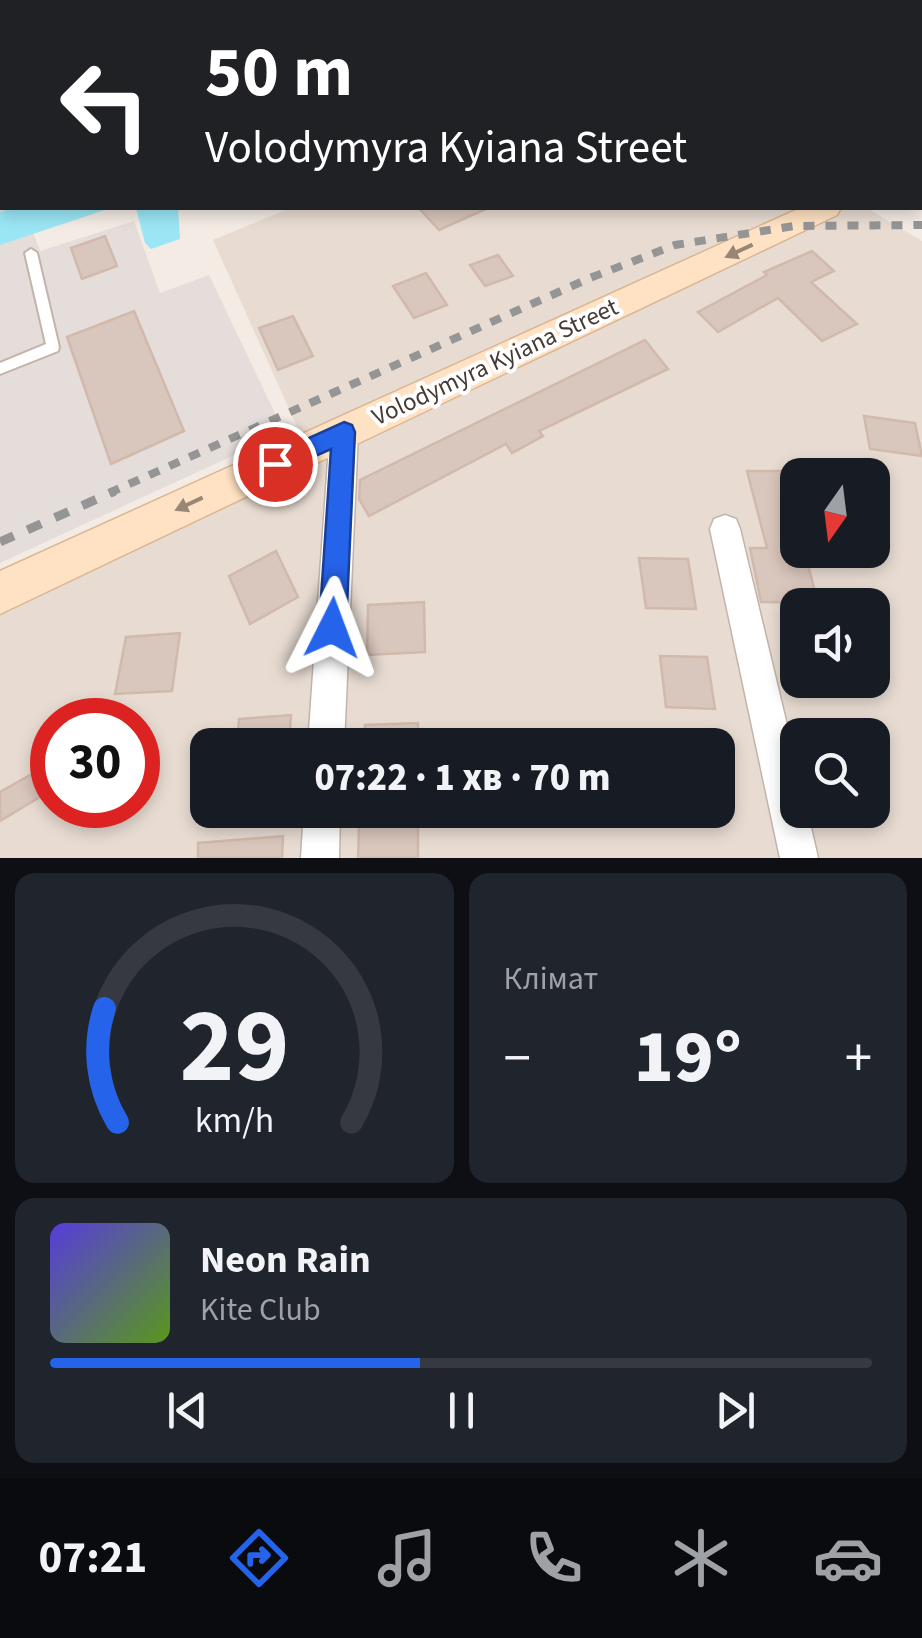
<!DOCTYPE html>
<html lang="uk">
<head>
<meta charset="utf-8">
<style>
  body { margin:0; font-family:"Source Sans 3",sans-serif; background:#20242c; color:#f1f3f6; height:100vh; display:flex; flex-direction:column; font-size:38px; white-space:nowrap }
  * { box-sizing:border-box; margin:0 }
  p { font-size:32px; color:#9ea1a6 }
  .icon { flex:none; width:55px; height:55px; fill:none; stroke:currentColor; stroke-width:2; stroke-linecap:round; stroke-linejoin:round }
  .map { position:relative; height:858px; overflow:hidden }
  .details { display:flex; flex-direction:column; gap:15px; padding:15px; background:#0d0f14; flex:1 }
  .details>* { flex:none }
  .banner { position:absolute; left:0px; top:0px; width:922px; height:210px; box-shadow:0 5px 15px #0003; background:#202124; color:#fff; overflow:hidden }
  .needle { width:65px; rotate:194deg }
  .fabs { position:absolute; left:780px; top:458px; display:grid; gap:20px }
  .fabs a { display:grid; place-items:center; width:110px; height:110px; border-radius:20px; background:#171b24; box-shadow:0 5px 15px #0003; font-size:50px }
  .speed { position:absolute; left:30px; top:698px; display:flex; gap:20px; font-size:50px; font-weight:700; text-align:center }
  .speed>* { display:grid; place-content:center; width:130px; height:130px; border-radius:50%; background:#171b24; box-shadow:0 5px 15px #0003; line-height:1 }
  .speed .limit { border:15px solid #d22; background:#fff; color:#111 }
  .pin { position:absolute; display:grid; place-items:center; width:85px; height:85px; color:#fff; margin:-42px; border:5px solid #fff; border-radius:50%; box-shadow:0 2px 10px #0007 }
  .me { position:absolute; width:110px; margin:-55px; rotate:3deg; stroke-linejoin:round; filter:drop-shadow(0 0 8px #0008) }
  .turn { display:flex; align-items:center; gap:35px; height:210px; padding:0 40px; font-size:45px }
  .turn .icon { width:130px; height:130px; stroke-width:2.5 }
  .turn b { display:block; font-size:70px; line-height:85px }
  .big { font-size:75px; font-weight:800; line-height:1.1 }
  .details .widget { flex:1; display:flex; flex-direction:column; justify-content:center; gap:15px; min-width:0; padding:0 35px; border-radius:20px; background:#20242c }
  .details .dial { align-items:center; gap:0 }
  .dial svg { height:260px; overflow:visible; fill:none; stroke:#363941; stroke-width:7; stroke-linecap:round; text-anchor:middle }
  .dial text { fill:#f1f3f6; stroke:none }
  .song { display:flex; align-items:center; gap:30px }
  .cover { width:120px; height:120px; border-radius:15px; background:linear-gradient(135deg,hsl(250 70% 55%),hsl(90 70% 35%)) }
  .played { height:10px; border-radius:5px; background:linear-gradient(90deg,#2563eb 45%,#363941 45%) }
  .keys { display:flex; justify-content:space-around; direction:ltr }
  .heat { display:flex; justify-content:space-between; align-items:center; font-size:55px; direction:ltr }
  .details .tiles { flex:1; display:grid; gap:15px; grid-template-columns:1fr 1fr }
  .widget:last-child { grid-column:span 2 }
  .trip { position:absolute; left:190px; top:728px; width:545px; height:100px; border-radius:20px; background:#171b24; box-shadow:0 5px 15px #0003; font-weight:800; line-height:100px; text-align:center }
  .tabs { display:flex; height:160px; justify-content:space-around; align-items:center; background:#090b0e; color:#9ea1a6 }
  .tabs .icon { width:70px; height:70px }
  .tabs .active { color:#2563eb }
  .tabs b { font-size:45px; color:#f1f3f6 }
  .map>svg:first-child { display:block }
  .residential { fill:#e8dcd2; fill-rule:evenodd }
  .industrial { fill:#e5ddd9 }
  .water { fill:#9be6f5 }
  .building { fill:#d9c6bc; stroke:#d1b9ac; stroke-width:2.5 }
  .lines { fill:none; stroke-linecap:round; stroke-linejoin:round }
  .lane-casing { stroke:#c3b3a9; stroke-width:4 }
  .street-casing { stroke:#c3b3a9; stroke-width:3 }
  .secondary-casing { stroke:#dab692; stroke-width:3 }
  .highway-casing { stroke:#e87329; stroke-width:3 }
  .lane { fill:#fff; fill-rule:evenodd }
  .street { fill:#fff; fill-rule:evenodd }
  .secondary { fill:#ffe2c3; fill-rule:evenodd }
  .highway { fill:#ffa564; fill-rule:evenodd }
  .rail-far1 { stroke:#959595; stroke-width:8; stroke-dasharray:11 11; stroke-linecap:butt }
  .rail { stroke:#959595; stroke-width:9; stroke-dasharray:15 15; stroke-linecap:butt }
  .oneway { fill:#998674 }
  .route { fill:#2563eb; stroke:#184099; stroke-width:2.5 }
  .labels { text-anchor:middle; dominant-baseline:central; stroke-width:8; stroke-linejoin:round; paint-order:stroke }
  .street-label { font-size:25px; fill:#463a34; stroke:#fff }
</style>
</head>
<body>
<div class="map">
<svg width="922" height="858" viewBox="0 0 922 858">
  <rect width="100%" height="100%" fill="#f3ebe4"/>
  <path class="residential" d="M290,208H867L922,241V858H0V613L314,464L213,240ZM798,475H872V550H798ZM798,605H872V680H798ZM52,720H138V805H52ZM798,735H872V810H798ZM208,745H718V810H208Z"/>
  <polygon class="industrial" points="0,141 2,208 24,208 40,251 134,221 160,293 209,275 284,432 0,563"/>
  <g class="water">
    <polygon points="13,208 111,208 0,245 0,212"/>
    <polygon points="136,208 178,208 180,239 151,249 145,243"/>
  </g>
  <g class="building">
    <polygon points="419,208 488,208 439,230"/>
    <polygon points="105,236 117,266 82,279 71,248"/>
    <polygon points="812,251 834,271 811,282 857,324 822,341 778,298 718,332 698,312 767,275 764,272"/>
    <polygon points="498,255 513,276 485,286 470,265"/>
    <polygon points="426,273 447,305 414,318 393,286"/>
    <polygon points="134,311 184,431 111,464 67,337"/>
    <polygon points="293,316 313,356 278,370 259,328"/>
    <polygon points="645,340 668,369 539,431 543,436 512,453 506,444 369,516 359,499 360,480"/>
    <polygon points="864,416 915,423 922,456 870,449"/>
    <polygon points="747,471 798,471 798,550 804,550 818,603 761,602 750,548 767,548"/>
    <polygon points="276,551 298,597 250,624 229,576"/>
    <polygon points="639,558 688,559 696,609 646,608"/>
    <polygon points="424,602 425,652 367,655 368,605"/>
    <polygon points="180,633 172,691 115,694 126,637"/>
    <polygon points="660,656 707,657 715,709 666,707"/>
    <polygon points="291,715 289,745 237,745 239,719"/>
    <polygon points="418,723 418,745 364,745 365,725"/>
    <polygon points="34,773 40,797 0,821 0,792"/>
    <polygon points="418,822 418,858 358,858 359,826"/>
    <polygon points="283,836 282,858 198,858 198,843"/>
  </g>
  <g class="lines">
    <defs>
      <polygon id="lane" points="31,249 37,253 59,347 58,351 0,374 0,363 46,344 25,253"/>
      <g id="street">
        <polygon points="344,420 354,424 358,432 344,745 308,745 330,432 334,424"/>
        <polygon points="725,515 736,519 740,529 798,771 798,810 807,810 818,858 780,858 710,529 714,519"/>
        <polygon points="304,810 340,810 339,858 301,858"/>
      </g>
      <polygon id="secondary" points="800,208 841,208 837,215 0,614 0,571"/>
      <g id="highway">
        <polygon points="767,0 799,0 801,2 769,2"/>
        <rect x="920" y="74" width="2" height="20"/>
      </g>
    </defs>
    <use href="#lane" class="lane-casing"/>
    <use href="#street" class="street-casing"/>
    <use href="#secondary" class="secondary-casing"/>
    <use href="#highway" class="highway-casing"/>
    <use href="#lane" class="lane"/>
    <use href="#street" class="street"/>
    <use href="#secondary" class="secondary"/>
    <use href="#highway" class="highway"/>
    <polyline class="rail-far1" points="109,493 590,278 675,245 794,226 922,225"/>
    <polyline class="rail" points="0,542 115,491"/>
  </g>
  <defs><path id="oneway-solid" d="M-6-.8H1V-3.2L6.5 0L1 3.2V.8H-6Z" transform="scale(2.5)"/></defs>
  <g class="oneway">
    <use href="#oneway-solid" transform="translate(739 251) rotate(155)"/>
    <use href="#oneway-solid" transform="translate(189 504) rotate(155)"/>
  </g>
  <polygon class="route" points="344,422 352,425 355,432 346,628 342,637 332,641 323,637 319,628 331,449 275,474 267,471 263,464 267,457"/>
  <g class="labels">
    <g class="street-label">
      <text transform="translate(495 362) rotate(-25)">Volodymyra Kyiana Street</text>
    </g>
  </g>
</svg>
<div class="fabs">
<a><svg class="needle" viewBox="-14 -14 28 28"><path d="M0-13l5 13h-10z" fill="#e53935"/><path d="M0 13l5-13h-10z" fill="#9ea1a6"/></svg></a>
<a><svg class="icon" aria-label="sound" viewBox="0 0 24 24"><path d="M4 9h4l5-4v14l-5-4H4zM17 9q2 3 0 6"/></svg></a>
<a><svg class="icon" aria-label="search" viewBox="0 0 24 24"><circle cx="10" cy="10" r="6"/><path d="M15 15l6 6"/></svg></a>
</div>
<div class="speed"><div class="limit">30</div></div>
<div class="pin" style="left:275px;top:464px;background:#d93025"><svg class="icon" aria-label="arrive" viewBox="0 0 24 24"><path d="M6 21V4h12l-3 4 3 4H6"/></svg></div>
<svg class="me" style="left:332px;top:628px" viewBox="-20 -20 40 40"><path d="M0-17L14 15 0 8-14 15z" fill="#2563eb" stroke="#fff" stroke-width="4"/></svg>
<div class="trip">07:22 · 1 хв · 70 m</div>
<div class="banner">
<div class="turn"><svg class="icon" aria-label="left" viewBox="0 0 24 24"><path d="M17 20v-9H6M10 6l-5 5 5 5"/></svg><div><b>50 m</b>Volodymyra Kyiana Street</div></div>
</div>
</div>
<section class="details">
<div class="tiles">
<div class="widget dial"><svg viewBox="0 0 100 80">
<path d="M14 69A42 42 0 1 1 86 69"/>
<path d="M14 69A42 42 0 0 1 10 34" stroke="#2563eb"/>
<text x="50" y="56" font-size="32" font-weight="700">29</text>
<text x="50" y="72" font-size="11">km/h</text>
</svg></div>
<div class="widget"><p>Клімат</p>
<div class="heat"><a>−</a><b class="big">19°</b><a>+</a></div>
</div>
<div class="widget">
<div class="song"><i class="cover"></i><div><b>Neon Rain</b><p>Kite Club</p></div></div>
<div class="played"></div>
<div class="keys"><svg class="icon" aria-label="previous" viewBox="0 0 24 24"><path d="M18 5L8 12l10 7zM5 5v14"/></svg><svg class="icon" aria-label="pause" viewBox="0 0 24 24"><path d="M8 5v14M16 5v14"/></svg><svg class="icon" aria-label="next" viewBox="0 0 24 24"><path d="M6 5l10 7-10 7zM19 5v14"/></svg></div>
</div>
</div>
</section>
<nav class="tabs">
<b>07:21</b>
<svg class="icon active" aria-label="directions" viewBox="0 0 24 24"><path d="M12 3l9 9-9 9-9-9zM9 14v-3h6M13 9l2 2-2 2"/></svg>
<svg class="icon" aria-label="music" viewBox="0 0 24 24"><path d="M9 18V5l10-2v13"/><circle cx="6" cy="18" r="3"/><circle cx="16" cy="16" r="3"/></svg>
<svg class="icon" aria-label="phone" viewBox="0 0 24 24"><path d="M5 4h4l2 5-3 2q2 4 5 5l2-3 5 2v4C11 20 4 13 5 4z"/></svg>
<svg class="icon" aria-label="climate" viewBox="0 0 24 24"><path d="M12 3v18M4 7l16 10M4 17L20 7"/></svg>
<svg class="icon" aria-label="car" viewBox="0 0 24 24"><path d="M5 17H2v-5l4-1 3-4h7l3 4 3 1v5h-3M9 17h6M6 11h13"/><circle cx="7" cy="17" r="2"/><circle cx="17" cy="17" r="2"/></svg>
</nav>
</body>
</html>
